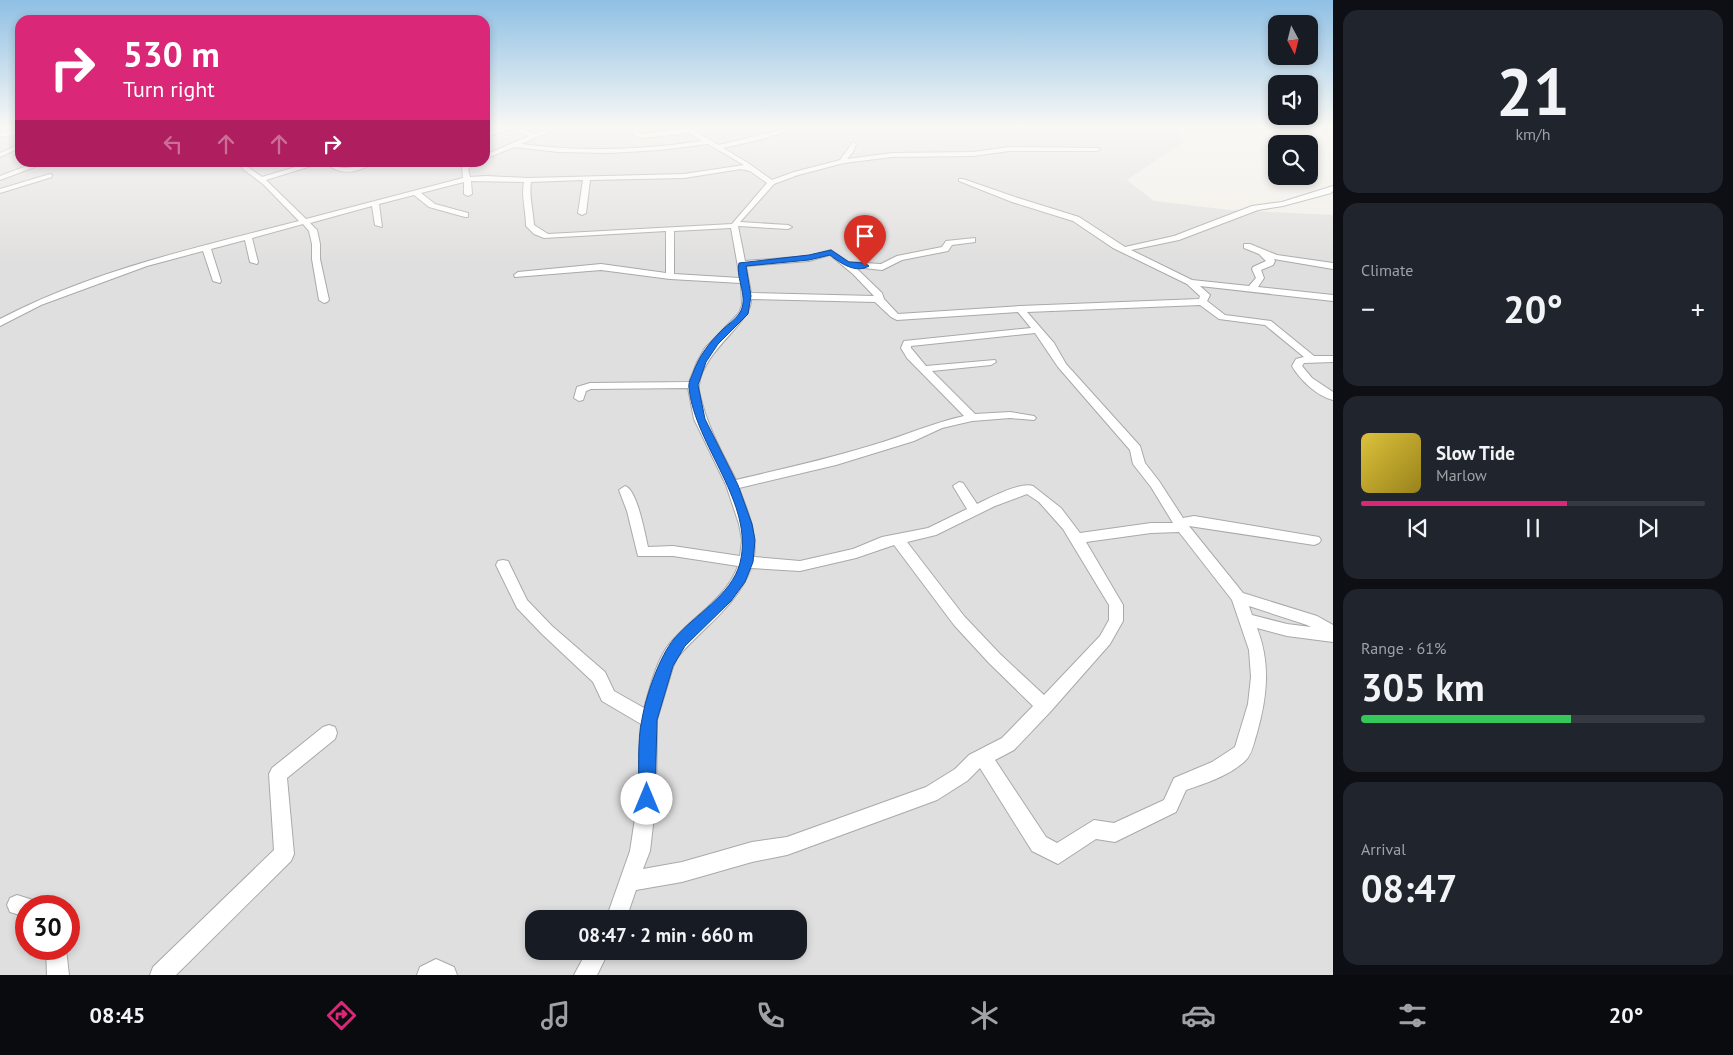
<!DOCTYPE html>
<html lang="en">
<head>
<meta charset="utf-8">
<style>
  body { margin:0; font-family:"PT Sans",sans-serif; background:#20242c; color:#f1f3f6; height:100vh; display:flex; flex-direction:column; font-size:19px; white-space:nowrap }
  * { box-sizing:border-box; margin:0 }
  p { font-size:16px; color:#9ea1a6 }
  .icon { flex:none; width:28px; height:28px; fill:none; stroke:currentColor; stroke-width:2; stroke-linecap:round; stroke-linejoin:round }
  .map { position:relative; flex:1; overflow:hidden }
  .panel { display:flex; flex-direction:column; gap:10px; padding:10px; background:#0d0f14; width:400px }
  .panel>* { flex:none }
  .top-card { position:absolute; left:15px; top:15px; width:475px; height:152px; border-radius:15px; box-shadow:0 2px 8px #0003; background:#db2777; color:#fff; overflow:hidden }
  .needle { width:32px; rotate:173deg }
  .fabs { position:absolute; left:1268px; top:15px; display:grid; gap:10px }
  .fabs a { display:grid; place-items:center; width:50px; height:50px; border-radius:10px; background:#171b24; box-shadow:0 2px 8px #0003; font-size:25px }
  .speed { position:absolute; left:15px; top:895px; display:flex; gap:10px; font-size:25px; font-weight:700; text-align:center }
  .speed>* { display:grid; place-content:center; width:65px; height:65px; border-radius:50%; background:#171b24; box-shadow:0 2px 8px #0003; line-height:1 }
  .speed .limit { border:8px solid #d22; background:#fff; color:#111 }
  .pin { position:absolute; display:grid; place-items:center; width:42px; height:42px; color:#fff; margin:-51px -21px; border-radius:50% 50% 50% 0; rotate:-45deg; box-shadow:0 0 5px #0007 }
  .pin .icon { rotate:45deg }
  .me { position:absolute; width:55px; margin:-28px; rotate:0deg; stroke-linejoin:round; filter:drop-shadow(0 0 4px #0008) }
  .turn { display:flex; align-items:center; gap:18px; height:105px; padding:0 25px; font-size:22px }
  .turn .icon { width:65px; height:65px; stroke-width:2.5 }
  .turn b { display:block; font-size:35px; line-height:42px }
  .lanes { display:flex; align-items:center; height:48px; padding:0 25px; background:#0003; justify-content:center; gap:25px; direction:ltr }
  .lanes .off { opacity:.35 }
  .big { font-size:38px; font-weight:700; line-height:1.1 }
  .panel .widget { flex:1; display:flex; flex-direction:column; justify-content:center; gap:8px; min-width:0; padding:0 18px; border-radius:15px; background:#20242c }
  .panel .dial { align-items:center; gap:0 }
  .dial b { font-size:65px; line-height:1 }
  .song { display:flex; align-items:center; gap:15px }
  .cover { width:60px; height:60px; border-radius:8px; background:linear-gradient(135deg,hsl(50 70% 55%),hsl(50 70% 35%)) }
  .played { height:5px; border-radius:2px; background:linear-gradient(90deg,#db2777 60%,#363941 60%) }
  .keys { display:flex; justify-content:space-around; direction:ltr }
  .heat { display:flex; justify-content:space-between; align-items:center; font-size:28px; direction:ltr }
  .charge { height:8px; border-radius:4px; background:linear-gradient(90deg,#34c759 61%,#363941 0) }
  .trip { position:absolute; left:525px; top:910px; width:282px; height:50px; border-radius:15px; background:#171b24; box-shadow:0 2px 8px #0003; font-weight:700; line-height:50px; text-align:center }
  .tab-bar { display:flex; height:80px; justify-content:space-around; align-items:center; background:#090b0e; color:#9ea1a6 }
  .tab-bar .icon { width:35px; height:35px }
  .tab-bar .active { color:#db2777 }
  .tab-bar b { font-size:22px; color:#f1f3f6 }
  main { display:flex; flex:1; min-height:0 }
  .map>svg:first-child { display:block }
  .residential { fill:#e0dfdf; fill-rule:evenodd }
  .lines { fill:none; stroke-linecap:round; stroke-linejoin:round }
  .minor-casing { stroke:#a9a9a9; stroke-width:2 }
  .minor { fill:#fff; fill-rule:evenodd }
  .route { fill:#1a73e8; stroke:#114b97 }
</style>
</head>
<body>
<main>
<div class="map">
<svg width="1333" height="975" viewBox="0 0 1333 975">
  <rect width="100%" height="100%" fill="#f2efe9"/>
  <path class="residential" d="M0,128H20V162H485V128H1178L1185,141L1127,180L1154,201L1230,210L1333,215V975H0ZM26,906H69V949H26ZM534,919H799V951H534Z"/>
  <g class="lines">
    <defs>
      <g id="minor">
        <path d="M503,128H518L535,134L549,128H557L521,144C581,152 642,150 702,141L689,133L643,138L636,136L627,128H633L643,134L689,128L719,145L789,128H797L763,139L723,148L748,163L772,180L794,172L840,160L853,142L856,144L853,152L847,159L892,153L973,152L1009,147L1099,148L1100,149L1097,151H1009L973,156L892,157L844,163L798,175L774,184L740,222L788,225L792,227L788,229L738,226L745,261L809,256L831,250L848,262L881,264L897,256L942,247L946,241L975,238V242L952,245L948,251L902,260L882,270L855,267L882,293L884,299L898,314L1020,306L1199,299L1200,296L1187,284L1113,248L1073,221L1012,202L959,181V179H963L1018,198L1079,217L1125,247L1174,236L1252,206L1282,202L1333,186V191L1331,193L1283,206L1258,210L1179,240L1131,250L1192,280L1249,286L1256,278L1252,269L1253,267L1266,261L1259,254L1244,248V244H1250L1277,255L1333,263V269L1274,259L1275,261L1273,265L1261,270L1264,278L1258,287L1333,295V301L1200,286L1210,295L1207,301L1225,315L1271,321L1314,356H1333V362L1304,363L1302,366L1312,378L1333,392V400C1317,396 1300,380 1292,366L1296,359L1304,357L1265,325L1219,319L1200,305L1027,312L1054,343L1066,364L1140,446L1145,463L1159,481L1183,518L1194,516L1319,537L1321,540L1319,543L1314,545L1189,526L1243,593L1317,616L1333,625V642L1287,636L1257,628C1271,664 1267,697 1257,733C1254,742 1252,755 1245,761C1229,776 1206,783 1186,790L1176,812L1115,842L1096,839L1058,864L1032,851L980,768L967,781L937,800L787,855L752,862L682,882L636,890L626,919H606L630,851L638,799L641,724L602,701L593,682L542,634L517,608L496,565L498,561L503,560L508,561L527,600L552,626L605,672L614,691L644,708C650,688 655,665 667,647C689,618 725,601 738,566L673,556H638L627,511L619,490L625,486C637,489 645,534 648,547L673,546L740,556L742,540L739,524L726,485L694,419L688,388L591,389L586,391L583,400L579,401L574,398L577,387L590,383L689,382L697,362L705,348L739,313L742,305L741,283L670,279L601,270L515,277L514,275L518,272L601,264L666,273V231L544,238L534,234L526,226C526,210 521,197 524,182L471,181L472,194L468,196L464,194V182L421,193L435,204L468,213V217H465L429,207L414,195L379,204L382,227L375,225L372,206L310,223L317,230L320,244V259L329,300L327,302L324,303L319,300L312,259V244L309,231L303,224L252,238L258,262L257,264L250,262L245,240L211,249L221,281L220,283L213,281L203,251L147,266L41,305L0,326V319C94,270 198,247 299,221L263,184L243,169L239,162H246L248,167L262,177L312,162H324L266,180L306,219L463,178L462,168L469,162H477L468,169L470,177L486,176L528,178L684,174L744,165L708,144L660,150L610,153L559,152L514,147L485,159V155L529,136L511,129L485,137V133ZM741,169L750,171L767,183L732,224L548,234L534,225C533,209 529,197 531,182L583,180L578,213L582,215L586,213L590,180L684,178ZM731,228L740,278L674,274V231ZM830,255L853,274L874,296L751,293L746,266L809,261ZM751,299L875,302L891,317L897,320L1018,312L1031,328L904,341L901,348L907,358L964,416C932,423 904,436 873,445C828,459 782,469 736,480C723,454 708,428 701,399C700,395 698,389 699,385C703,350 753,322 751,299ZM1035,333L1058,367L1130,450L1133,464L1151,487L1173,523H1151L1080,533L1061,508L1033,486C1019,482 990,498 977,504L963,483L959,482L953,486L967,509L928,528L882,537L853,549L800,561L754,557C757,530 748,513 739,488L836,465L914,441L942,428L972,421L1010,418L1034,420L1036,418L1034,416L1010,412L975,414L932,371L991,365L996,362L995,360L926,366L911,348V346ZM1027,494L1039,502L1063,529L1109,605V620L1100,636L1044,695L1000,654L964,616L907,542L936,535L995,506ZM1179,532L1232,600L1249,650L1251,677L1248,704L1235,747L1212,762L1174,778L1164,800L1114,823L1094,820L1057,843L1046,837L995,760L1014,750L1051,711L1110,644L1123,621V605L1086,542L1151,533ZM894,545L954,625L989,663L1033,706L1002,738L969,755L955,769L926,787L787,837L752,842L682,862L643,869L650,851L656,799L657,720L673,667L677,658C702,628 738,605 751,568L800,571L856,558ZM1249,606L1307,625L1311,627L1287,624L1252,615Z"/>
        <polygon points="20,130 20,134 0,137 0,133"/>
        <polygon points="14,147 19,148 0,157 0,153"/>
        <polygon points="37,162 48,162 0,180 0,176"/>
        <path d="M325,162C334,162 336,168 343,168C354,169 364,162 375,162C358,173 340,177 325,162Z"/>
        <polygon points="50,174 52,175 52,177 0,193 0,189"/>
        <polygon points="329,725 335,727 337,733 335,739 287,778 294,854 291,861 176,975 150,975 153,967 274,850 269,774 272,768 323,727"/>
        <polygon points="17,895 33,900 36,906 26,906 26,917 10,912 7,905 10,898"/>
        <polygon points="46,949 66,949 69,975 47,975"/>
        <polygon points="587,951 609,951 597,975 574,975"/>
        <polygon points="436,959 454,967 457,975 417,975 420,967"/>
      </g>
    </defs>
    <use href="#minor" class="minor-casing"/>
    <use href="#minor" class="minor"/>
  </g>
  <linearGradient id="sky" x2="0" y2="1"><stop stop-color="#8fc0e4"/><stop offset="0.48" stop-color="#f9f8f5"/><stop offset="1" stop-color="#f9f8f5" stop-opacity="0"/></linearGradient>
  <rect width="1333" height="264" fill="url(#sky)"/>
  <path class="route" d="M831,250L849,262L865,263L869,266C856,274 840,263 830,255L809,260L746,266L751,296L748,314L718,344L706,362L698,385L705,419L738,485L752,524L755,540L753,562L745,582L731,601L685,646L673,666L657,720L655,799L653,805L647,807L641,805L639,799C639,776 637,741 642,719C646,696 659,657 674,639C695,614 731,596 740,563C755,503 695,446 689,388C688,383 691,378 693,373C699,356 709,343 722,330C727,325 735,320 739,314C750,298 735,279 739,263L809,255Z"/>
</svg>
<div class="fabs">
<a><svg class="needle" viewBox="-14 -14 28 28"><path d="M0-13l5 13h-10z" fill="#e53935"/><path d="M0 13l5-13h-10z" fill="#9ea1a6"/></svg></a>
<a><svg class="icon" aria-label="sound" viewBox="0 0 24 24"><path d="M4 9h4l5-4v14l-5-4H4zM17 9q2 3 0 6"/></svg></a>
<a><svg class="icon" aria-label="search" viewBox="0 0 24 24"><circle cx="10" cy="10" r="6"/><path d="M15 15l6 6"/></svg></a>
</div>
<div class="speed"><div class="limit">30</div></div>
<div class="pin" style="left:865px;top:266px;background:#d93025"><svg class="icon" aria-label="arrive" viewBox="0 0 24 24"><path d="M6 21V4h12l-3 4 3 4H6"/></svg></div>
<svg class="me" style="left:647px;top:799px" viewBox="-20 -20 40 40"><circle r="19" fill="#fff"/><path d="M0-13L10 11 0 6-10 11z" fill="#1a73e8"/></svg>
<div class="trip">08:47 · 2 min · 660 m</div>
<div class="top-card">
<div class="turn"><svg class="icon" aria-label="right" viewBox="0 0 24 24"><path d="M7 20v-9h11M14 6l5 5-5 5"/></svg><div><b>530 m</b>Turn right</div></div>
<div class="lanes"><svg class="icon off" aria-label="left" viewBox="0 0 24 24"><path d="M17 20v-9H6M10 6l-5 5 5 5"/></svg><svg class="icon off" aria-label="ahead" viewBox="0 0 24 24"><path d="M12 20V5M6 11l6-6 6 6"/></svg><svg class="icon off" aria-label="ahead" viewBox="0 0 24 24"><path d="M12 20V5M6 11l6-6 6 6"/></svg><svg class="icon" aria-label="right" viewBox="0 0 24 24"><path d="M7 20v-9h11M14 6l5 5-5 5"/></svg></div>
</div>
</div>
<section class="panel">
<div class="widget dial"><b>21</b><p>km/h</p></div>
<div class="widget"><p>Climate</p>
<div class="heat"><a>−</a><b class="big">20°</b><a>+</a></div>
</div>
<div class="widget">
<div class="song"><i class="cover"></i><div><b>Slow Tide</b><p>Marlow</p></div></div>
<div class="played"></div>
<div class="keys"><svg class="icon" aria-label="previous" viewBox="0 0 24 24"><path d="M18 5L8 12l10 7zM5 5v14"/></svg><svg class="icon" aria-label="pause" viewBox="0 0 24 24"><path d="M8 5v14M16 5v14"/></svg><svg class="icon" aria-label="next" viewBox="0 0 24 24"><path d="M6 5l10 7-10 7zM19 5v14"/></svg></div>
</div>
<div class="widget"><p>Range · 61%</p><b class="big">305 km</b><div class="charge"></div></div>
<div class="widget"><p>Arrival</p><b class="big">08:47</b></div>
</section>
</main>
<nav class="tab-bar">
<b>08:45</b>
<svg class="icon active" aria-label="directions" viewBox="0 0 24 24"><path d="M12 3l9 9-9 9-9-9zM9 14v-3h6M13 9l2 2-2 2"/></svg>
<svg class="icon" aria-label="music" viewBox="0 0 24 24"><path d="M9 18V5l10-2v13"/><circle cx="6" cy="18" r="3"/><circle cx="16" cy="16" r="3"/></svg>
<svg class="icon" aria-label="phone" viewBox="0 0 24 24"><path d="M5 4h4l2 5-3 2q2 4 5 5l2-3 5 2v4C11 20 4 13 5 4z"/></svg>
<svg class="icon" aria-label="climate" viewBox="0 0 24 24"><path d="M12 3v18M4 7l16 10M4 17L20 7"/></svg>
<svg class="icon" aria-label="car" viewBox="0 0 24 24"><path d="M5 17H2v-5l4-1 3-4h7l3 4 3 1v5h-3M9 17h6M6 11h13"/><circle cx="7" cy="17" r="2"/><circle cx="17" cy="17" r="2"/></svg>
<svg class="icon" aria-label="filters" viewBox="0 0 24 24"><path d="M4 7h16M4 17h16"/><circle cx="9" cy="7" r="2"/><circle cx="15" cy="17" r="2"/></svg>
<b>20°</b>
</nav>
</body>
</html>
